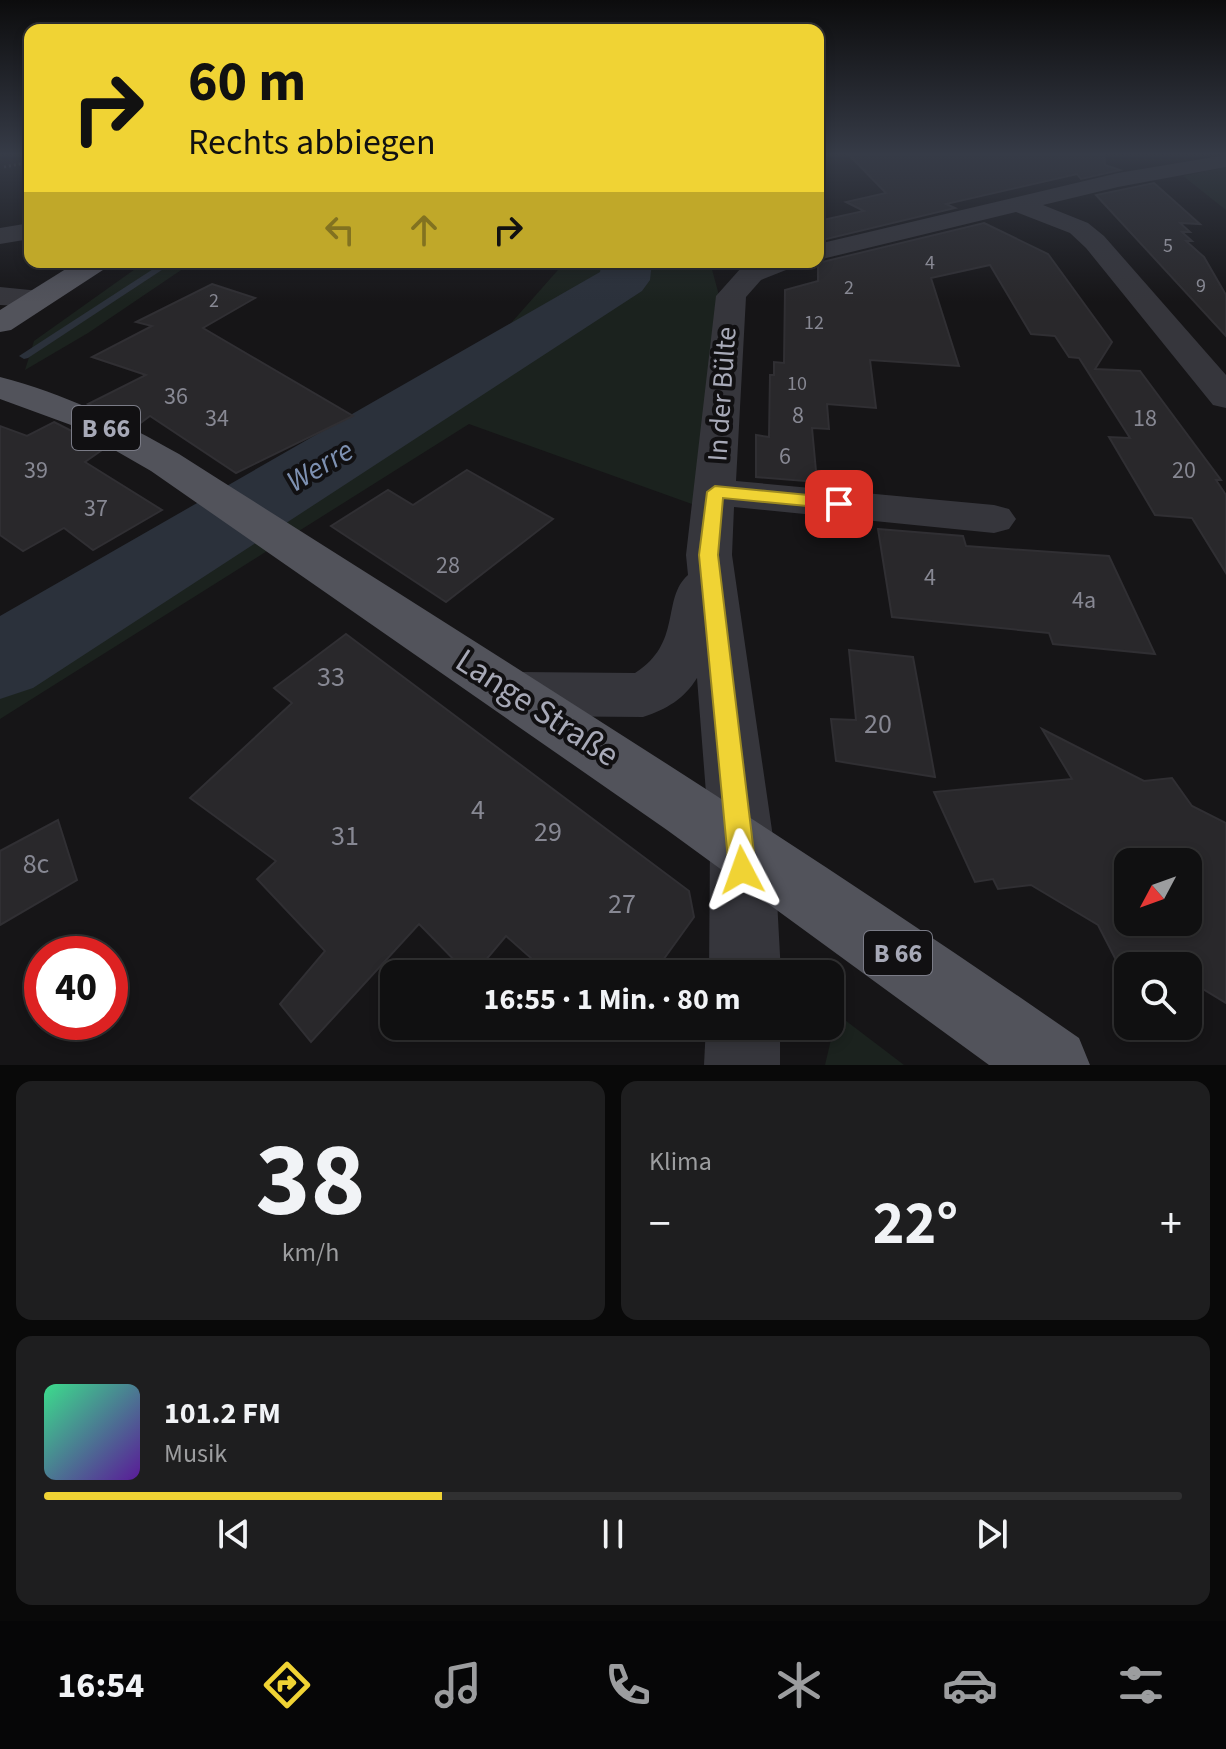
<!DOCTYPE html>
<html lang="de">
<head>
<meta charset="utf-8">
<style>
  body { margin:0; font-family:"Source Sans 3",sans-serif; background:#1e1e1f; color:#f1f3f6; height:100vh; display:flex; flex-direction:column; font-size:30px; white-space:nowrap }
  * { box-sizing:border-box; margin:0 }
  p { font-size:26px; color:#9c9d9f }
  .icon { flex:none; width:44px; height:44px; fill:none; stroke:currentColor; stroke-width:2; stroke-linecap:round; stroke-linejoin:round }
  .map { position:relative; height:1065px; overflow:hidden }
  .drawer { display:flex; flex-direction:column; gap:16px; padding:16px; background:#090909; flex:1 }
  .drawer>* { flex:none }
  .hud { position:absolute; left:24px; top:24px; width:800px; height:244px; border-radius:16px; box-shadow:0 4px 12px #0003,0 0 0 2px #303031; background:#f0d334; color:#111; overflow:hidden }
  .needle { width:52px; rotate:229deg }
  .controls { position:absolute; left:1114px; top:848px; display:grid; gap:16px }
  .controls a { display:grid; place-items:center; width:88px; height:88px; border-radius:16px; background:#101011; box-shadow:0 4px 12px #0003,0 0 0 2px #303031; font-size:40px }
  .speed { position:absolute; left:24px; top:936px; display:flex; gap:16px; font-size:40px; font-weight:700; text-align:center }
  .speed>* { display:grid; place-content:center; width:104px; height:104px; border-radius:50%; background:#101011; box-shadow:0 4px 12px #0003,0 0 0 2px #303031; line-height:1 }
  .speed .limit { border:12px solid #d22; background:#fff; color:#111 }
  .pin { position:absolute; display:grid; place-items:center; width:68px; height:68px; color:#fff; margin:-34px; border-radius:16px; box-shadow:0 4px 12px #0006 }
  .me { position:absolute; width:88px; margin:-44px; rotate:356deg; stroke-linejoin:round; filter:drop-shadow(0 0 6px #0008) }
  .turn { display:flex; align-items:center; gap:28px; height:168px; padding:0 32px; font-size:36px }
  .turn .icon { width:104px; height:104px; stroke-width:2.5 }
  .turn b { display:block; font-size:56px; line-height:68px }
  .lanes { display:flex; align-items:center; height:76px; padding:0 32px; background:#0003; justify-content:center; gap:40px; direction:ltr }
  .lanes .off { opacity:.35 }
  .big { font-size:60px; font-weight:700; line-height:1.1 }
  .drawer .widget { flex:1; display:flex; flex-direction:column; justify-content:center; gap:12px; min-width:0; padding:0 28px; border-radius:16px; background:#1e1e1f }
  .drawer .dial { align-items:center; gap:0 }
  .dial b { font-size:104px; line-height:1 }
  .song { display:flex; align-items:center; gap:24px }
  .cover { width:96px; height:96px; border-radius:12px; background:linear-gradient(135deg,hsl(150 70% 55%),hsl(270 70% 35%)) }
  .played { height:8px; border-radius:4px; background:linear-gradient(90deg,#f0d334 35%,#303031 35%) }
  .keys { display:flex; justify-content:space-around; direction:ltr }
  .heat { display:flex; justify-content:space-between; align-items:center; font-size:44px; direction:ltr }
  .drawer .tiles { flex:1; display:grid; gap:16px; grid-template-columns:1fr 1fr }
  .widget:last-child { grid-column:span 2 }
  .trip { position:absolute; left:380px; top:960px; width:464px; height:80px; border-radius:16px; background:#101011; box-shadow:0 4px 12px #0003,0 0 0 2px #303031; font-weight:700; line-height:80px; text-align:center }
  .tab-bar { display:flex; height:128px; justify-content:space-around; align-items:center; background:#060607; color:#9c9d9f }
  .tab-bar .icon { width:56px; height:56px }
  .tab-bar .current { color:#f0d334 }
  .tab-bar b { font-size:36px; color:#f1f3f6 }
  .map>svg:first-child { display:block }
  .green { fill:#1b221e }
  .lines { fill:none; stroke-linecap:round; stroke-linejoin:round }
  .stream { fill:#2b313b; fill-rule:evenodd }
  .river { fill:#2b313b; fill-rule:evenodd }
  .building { fill:#29282b; stroke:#302f33; stroke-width:2; fill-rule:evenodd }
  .path { stroke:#3c3d43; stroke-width:3; stroke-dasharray:2 3; stroke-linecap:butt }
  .minor { fill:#36363c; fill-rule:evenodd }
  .major { fill:#52535b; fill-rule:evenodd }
  .route { fill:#f0d334; stroke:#9c8922; stroke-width:2 }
  .labels { text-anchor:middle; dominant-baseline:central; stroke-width:8; stroke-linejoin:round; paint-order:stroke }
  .far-number-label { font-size:20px; fill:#878893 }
  .number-label { font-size:24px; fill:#878893 }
  .shield { fill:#111012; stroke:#7a7b86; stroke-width:2 }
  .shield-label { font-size:26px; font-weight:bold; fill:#a7a9b7 }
  .street-label { font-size:28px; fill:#a7a9b7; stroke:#111012 }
  .near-number-label { font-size:28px; fill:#878893 }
  .water-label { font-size:30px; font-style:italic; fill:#7e91b2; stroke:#111012 }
  .near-street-label { font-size:34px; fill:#a7a9b7; stroke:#111012 }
</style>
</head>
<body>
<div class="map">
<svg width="1226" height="1065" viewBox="0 0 1226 1065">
  <rect width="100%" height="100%" fill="#161517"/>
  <g class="green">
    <polygon points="1226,167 1226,210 1183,176"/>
    <polygon points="145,262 193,262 88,333 25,370 34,341"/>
    <polygon points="565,262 710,262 720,299 703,508 469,424 0,719 0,628 481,357"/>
    <polygon points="837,1014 904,1065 825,1065"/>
  </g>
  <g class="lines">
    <polygon class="stream" points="164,262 174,262 28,358 24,359 19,356"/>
    <polygon class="river" points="602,262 652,262 650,280 642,291 33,688 0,699 0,616 600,272"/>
  </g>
  <g class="building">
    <polygon points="847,153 1104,153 1105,165 1120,170 1081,179 1077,174 946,204 955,208 818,241 818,221 864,211 846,202 886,193"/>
    <polygon points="1154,183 1200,224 1180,223 1190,232 1182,232 1192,241 1186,241 1204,257 1226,295 1226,336 1096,195"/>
    <polygon points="984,223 1048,254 1112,342 1095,369 1140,371 1221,480 1216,480 1226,495 1226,573 1192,518 1155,515 1109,437 1130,438 1079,358 1069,357 1055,336 1031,334 990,265 931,278 959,366 870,360 876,408 827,404 829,429 812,428 817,482 756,477 756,435 769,437 770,375 774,375 774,362 784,363 785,290 818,281 818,263"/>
    <polygon points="212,284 255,298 203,328 353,416 236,473 150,416 135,427 88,404 146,375 92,357 152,326 136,322"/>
    <polygon points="54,422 105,448 85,462 162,510 93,550 64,528 23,551 0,535 0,426 27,436"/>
    <polygon points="467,470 553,519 446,602 331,526 388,490 413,505"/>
    <polygon points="878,529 963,536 966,546 1109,556 1155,654 1053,644 1049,633 892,617"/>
    <polygon points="346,634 689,891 694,917 653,974 549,974 506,936 474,974 468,974 419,924 311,1042 280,1004 325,951 257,879 276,861 190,798 292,703 274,688"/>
    <polygon points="849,650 913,657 935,777 836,761 831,719 856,720"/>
    <path d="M1042,729L1144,781L1172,778L1192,806L1226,823V1003L1188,980V966H1165L1151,958L1117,962L1098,925L1031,885L998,889L993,879L975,882L934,792L1072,779ZM1128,862H1188V922H1128Z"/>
    <polygon points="58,820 77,880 0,925 0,851"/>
  </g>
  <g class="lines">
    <polyline class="path" points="4,167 30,162"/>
    <g class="minor">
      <polygon points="1226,155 1226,167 1118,187 1043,205 1088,223 1104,236 1226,375 1226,408 1213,405 1086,248 1070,233 1016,212 818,260 818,244 1118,173"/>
      <polygon points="30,223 30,239 0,244 0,228"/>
      <path d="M757,262H795L791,268L761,280L746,297L736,481L994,505L1009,509L1016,519L1009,529L994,533L734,507L732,555L774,844L781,974H709L710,844L697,678C684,699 667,709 643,717L519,716L500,710L492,694L500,678L519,672L635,673C683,643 661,599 688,575L686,555L716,296L741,268Z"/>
      <polygon points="0,287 50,292 55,298 50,304 40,307 0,305"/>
      <polygon points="706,1026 780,1026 780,1065 704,1065"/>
    </g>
    <g class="major">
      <polygon points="77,262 110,262 106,268 11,330 0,332 0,310"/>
      <path d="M0,377C65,394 121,421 179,454C481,646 785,834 1079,1038L1090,1065H989L667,830L151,471L71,425L0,399Z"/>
    </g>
  </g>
  <linearGradient id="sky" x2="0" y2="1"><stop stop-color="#0c0c0d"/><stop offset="0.51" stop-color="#363b47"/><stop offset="1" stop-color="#363b47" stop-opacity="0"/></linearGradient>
  <rect width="1226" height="302" fill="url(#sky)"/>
  <polygon class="route" points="715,486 839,498 848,504 839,509 723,498 718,555 756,870 752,880 742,883 733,880 729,870 699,555 707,492"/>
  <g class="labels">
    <g class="far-number-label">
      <text x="1168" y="246">5</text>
      <text x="930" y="263">4</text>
      <text x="1201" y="286">9</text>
      <text x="849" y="288">2</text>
      <text x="214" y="301">2</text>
      <text x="814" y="323">12</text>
      <text x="797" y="384">10</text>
    </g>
    <g class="number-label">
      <text x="176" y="396">36</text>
      <text x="798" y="415">8</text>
      <text x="217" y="418">34</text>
      <text x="1145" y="418">18</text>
      <text x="785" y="456">6</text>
      <text x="36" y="470">39</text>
      <text x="1184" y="470">20</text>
      <text x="96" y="508">37</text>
      <text x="448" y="565">28</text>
      <text x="930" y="577">4</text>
      <text x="1084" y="600">4a</text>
    </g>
    <g class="shield">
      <rect x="72" y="406" width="68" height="44" rx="6"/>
      <rect x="864" y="931" width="68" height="44" rx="6"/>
    </g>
    <g class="shield-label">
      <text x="106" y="428">B 66</text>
      <text x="898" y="953">B 66</text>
    </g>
    <g class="street-label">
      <text transform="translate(722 394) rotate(-86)">In der Bülte</text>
    </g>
    <g class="near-number-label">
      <text x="331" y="677">33</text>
      <text x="878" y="724">20</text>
      <text x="478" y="810">4</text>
      <text x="548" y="832">29</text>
      <text x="345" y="836">31</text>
      <text x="36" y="864">8c</text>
      <text x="622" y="904">27</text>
    </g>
    <g class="water-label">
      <text transform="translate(320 466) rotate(-31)">Werre</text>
    </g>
    <g class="near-street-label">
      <text transform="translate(537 708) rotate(33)">Lange Straße</text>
    </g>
  </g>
</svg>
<div class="controls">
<a><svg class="needle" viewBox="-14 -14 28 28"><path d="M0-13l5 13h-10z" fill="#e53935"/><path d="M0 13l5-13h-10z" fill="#9c9d9f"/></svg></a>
<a><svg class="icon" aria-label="search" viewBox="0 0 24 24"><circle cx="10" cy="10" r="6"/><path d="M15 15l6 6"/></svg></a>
</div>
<div class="speed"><div class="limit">40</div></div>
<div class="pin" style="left:839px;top:504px;background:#d93025"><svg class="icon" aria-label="arrive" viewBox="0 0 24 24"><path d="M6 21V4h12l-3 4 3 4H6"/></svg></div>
<svg class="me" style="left:742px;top:870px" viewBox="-20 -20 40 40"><path d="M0-17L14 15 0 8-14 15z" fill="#f0d334" stroke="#fff" stroke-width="4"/></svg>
<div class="trip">16:55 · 1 Min. · 80 m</div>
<div class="hud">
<div class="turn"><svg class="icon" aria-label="right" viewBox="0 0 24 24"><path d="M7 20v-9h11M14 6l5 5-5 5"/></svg><div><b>60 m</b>Rechts abbiegen</div></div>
<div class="lanes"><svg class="icon off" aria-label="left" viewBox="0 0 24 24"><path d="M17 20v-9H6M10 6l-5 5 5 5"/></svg><svg class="icon off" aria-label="ahead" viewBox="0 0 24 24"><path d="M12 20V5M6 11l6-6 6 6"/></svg><svg class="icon" aria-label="right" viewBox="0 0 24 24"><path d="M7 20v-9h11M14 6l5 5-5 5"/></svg></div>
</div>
</div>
<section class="drawer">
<div class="tiles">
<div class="widget dial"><b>38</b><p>km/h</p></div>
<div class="widget"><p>Klima</p>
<div class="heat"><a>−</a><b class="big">22°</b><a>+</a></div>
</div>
<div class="widget">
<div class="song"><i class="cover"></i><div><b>101.2 FM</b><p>Musik</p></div></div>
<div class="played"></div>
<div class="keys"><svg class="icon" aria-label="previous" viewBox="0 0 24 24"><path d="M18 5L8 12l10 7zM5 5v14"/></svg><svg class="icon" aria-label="pause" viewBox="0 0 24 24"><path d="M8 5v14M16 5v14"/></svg><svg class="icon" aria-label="next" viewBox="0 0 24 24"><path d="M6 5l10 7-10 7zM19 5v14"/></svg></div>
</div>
</div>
</section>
<nav class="tab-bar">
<b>16:54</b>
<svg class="icon current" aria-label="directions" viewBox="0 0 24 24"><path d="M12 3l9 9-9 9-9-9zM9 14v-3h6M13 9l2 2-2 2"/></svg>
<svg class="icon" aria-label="music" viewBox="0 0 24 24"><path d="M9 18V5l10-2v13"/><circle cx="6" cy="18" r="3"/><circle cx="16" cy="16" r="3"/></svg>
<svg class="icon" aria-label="phone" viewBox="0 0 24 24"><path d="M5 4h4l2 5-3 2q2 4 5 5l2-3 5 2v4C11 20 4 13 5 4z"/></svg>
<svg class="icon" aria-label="climate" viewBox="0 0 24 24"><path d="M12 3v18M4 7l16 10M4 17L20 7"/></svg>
<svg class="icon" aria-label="car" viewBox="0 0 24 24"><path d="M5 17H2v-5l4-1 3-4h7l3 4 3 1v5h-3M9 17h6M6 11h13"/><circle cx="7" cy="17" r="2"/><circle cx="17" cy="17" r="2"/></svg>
<svg class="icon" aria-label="filters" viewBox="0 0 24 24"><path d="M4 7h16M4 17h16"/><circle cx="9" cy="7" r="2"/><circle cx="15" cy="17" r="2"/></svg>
</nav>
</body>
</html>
